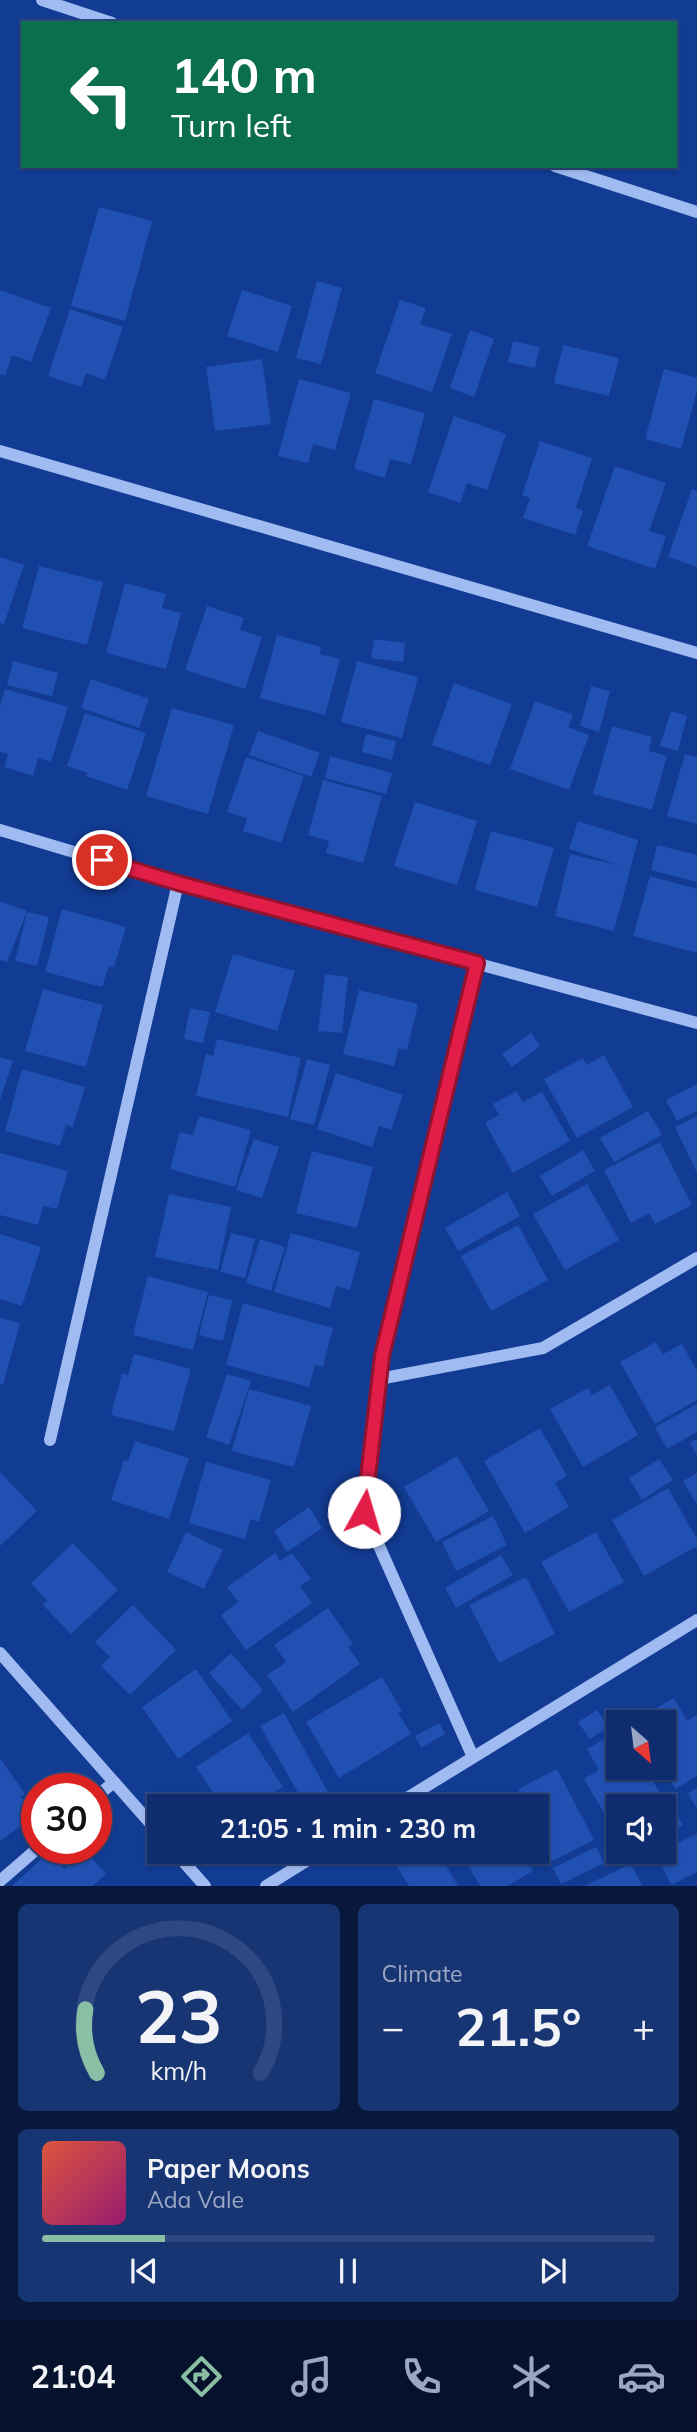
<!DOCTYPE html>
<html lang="en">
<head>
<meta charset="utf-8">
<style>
  body { margin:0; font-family:Mulish,sans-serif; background:#173473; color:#f1f3f6; height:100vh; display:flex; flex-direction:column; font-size:26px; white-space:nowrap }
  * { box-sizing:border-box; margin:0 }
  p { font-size:23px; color:#9ba7c2 }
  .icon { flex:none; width:38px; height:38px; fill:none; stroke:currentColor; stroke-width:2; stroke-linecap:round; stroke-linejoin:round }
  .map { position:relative; height:1886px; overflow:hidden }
  .side { display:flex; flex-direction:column; gap:18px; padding:18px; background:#08183c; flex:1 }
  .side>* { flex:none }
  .banner { position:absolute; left:21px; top:21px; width:656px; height:147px; border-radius:0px; box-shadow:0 2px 5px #0004,0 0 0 2px #2e4881; background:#0b6e4f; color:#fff; overflow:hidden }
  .needle { width:46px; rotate:152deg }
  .tools { position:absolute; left:606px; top:1710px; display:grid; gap:14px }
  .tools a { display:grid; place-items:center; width:70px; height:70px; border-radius:0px; background:#0e2c6e; box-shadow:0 2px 5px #0004,0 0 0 2px #2e4881; font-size:35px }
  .speed { position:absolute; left:21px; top:1773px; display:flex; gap:14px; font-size:35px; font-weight:700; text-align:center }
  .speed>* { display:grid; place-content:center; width:91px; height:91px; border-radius:50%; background:#0e2c6e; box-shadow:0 2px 5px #0004,0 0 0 2px #2e4881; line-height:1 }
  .speed .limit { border:10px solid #d22; background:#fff; color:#111 }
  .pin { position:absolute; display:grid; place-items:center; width:60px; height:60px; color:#fff; margin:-30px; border:4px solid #fff; border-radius:50%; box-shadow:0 2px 7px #0007 }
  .me { position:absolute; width:77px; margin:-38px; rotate:6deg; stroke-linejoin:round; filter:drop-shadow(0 0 5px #0008) }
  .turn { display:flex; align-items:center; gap:24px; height:147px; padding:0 35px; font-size:32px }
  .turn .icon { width:91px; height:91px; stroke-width:2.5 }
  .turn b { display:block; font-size:49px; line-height:60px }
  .big { font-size:52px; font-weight:700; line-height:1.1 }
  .side .card { flex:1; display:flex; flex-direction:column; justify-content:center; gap:10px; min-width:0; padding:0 24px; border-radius:10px; background:#173473 }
  .side .dial { align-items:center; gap:0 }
  .dial svg { height:182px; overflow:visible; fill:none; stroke:#2e4881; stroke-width:7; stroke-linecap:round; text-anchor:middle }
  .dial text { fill:#f1f3f6; stroke:none }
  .song { display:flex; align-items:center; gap:21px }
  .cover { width:84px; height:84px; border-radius:10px; background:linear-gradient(135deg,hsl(10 70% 55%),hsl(320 70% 35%)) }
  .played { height:7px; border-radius:4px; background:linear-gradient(90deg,#8abfa5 20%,#2e4881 20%) }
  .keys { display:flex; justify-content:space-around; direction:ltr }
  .heat { display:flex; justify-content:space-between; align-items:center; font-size:38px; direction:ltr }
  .side .tiles { flex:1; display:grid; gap:18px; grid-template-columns:1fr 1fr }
  .card:last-child { grid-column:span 2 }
  .trip { position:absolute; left:147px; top:1794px; width:402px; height:70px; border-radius:0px; background:#0e2c6e; box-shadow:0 2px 5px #0004,0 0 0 2px #2e4881; font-weight:700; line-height:70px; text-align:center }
  .dock { display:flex; height:112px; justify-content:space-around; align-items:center; background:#06122c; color:#9ba7c2 }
  .dock .icon { width:49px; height:49px }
  .dock .on { color:#8abfa5 }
  .dock b { font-size:32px; color:#f1f3f6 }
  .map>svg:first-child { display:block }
  .building { fill:#2050b2 }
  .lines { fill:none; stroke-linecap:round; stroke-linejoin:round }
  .minor { stroke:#a0bbf2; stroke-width:12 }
  .route-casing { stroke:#92132f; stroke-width:18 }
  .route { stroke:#e11d48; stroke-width:12 }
</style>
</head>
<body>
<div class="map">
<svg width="697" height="1886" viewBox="0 0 697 1886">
  <rect width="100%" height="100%" fill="#123b93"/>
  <g class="building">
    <polygon points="99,207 152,221 125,321 71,306"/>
    <polygon points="317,281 342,288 321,364 296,358"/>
    <polygon points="0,290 51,308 31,362 12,355 5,376 0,374"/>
    <polygon points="242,290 292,306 278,352 227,336"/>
    <polygon points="400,300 426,308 420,324 452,334 432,392 375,373"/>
    <polygon points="70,309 123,327 105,380 86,373 81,387 48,376"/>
    <polygon points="470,330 494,339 474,397 450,388"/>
    <polygon points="513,341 540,347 535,368 508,362"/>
    <polygon points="563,345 619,358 609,396 554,383"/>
    <polygon points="262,359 271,424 215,431 206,367"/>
    <polygon points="664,369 697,378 697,391 681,449 645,439"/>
    <polygon points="299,379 351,393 335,450 313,444 308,463 278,456"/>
    <polygon points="374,399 425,413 411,464 390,459 385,478 354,469"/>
    <polygon points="454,416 506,434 487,490 467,483 460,503 428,492"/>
    <polygon points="540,441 592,458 576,508 583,510 575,535 523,518 530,498 522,495"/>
    <polygon points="615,466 666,483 649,531 666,536 655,569 587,546"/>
    <polygon points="692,489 697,491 697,567 668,557"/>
    <polygon points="0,557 24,565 4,624 0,623"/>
    <polygon points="39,566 103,582 87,645 22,628"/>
    <polygon points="125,583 166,594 162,608 181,613 166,669 106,653"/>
    <polygon points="207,606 244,618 240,630 262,637 245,689 185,670"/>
    <polygon points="277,635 321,647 320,654 340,659 325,715 260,698"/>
    <polygon points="374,639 405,643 403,662 371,658"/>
    <polygon points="13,661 58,673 52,696 7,685"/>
    <polygon points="357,661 418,677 402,738 341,722"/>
    <polygon points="91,679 149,699 139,728 81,708"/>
    <polygon points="454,683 512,704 490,765 432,745"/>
    <polygon points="591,686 610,691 599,732 580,726"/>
    <polygon points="5,689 68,707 51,762 38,758 33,776 4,767 8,754 0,752 0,706"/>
    <polygon points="535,701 573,715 568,727 589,735 569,790 510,769"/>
    <polygon points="172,708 234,725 208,814 146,796"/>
    <polygon points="671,711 687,716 678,751 660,746"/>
    <polygon points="85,713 146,733 127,790 86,776 88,773 67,766"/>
    <polygon points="612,726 652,737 649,751 667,756 652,810 593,794"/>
    <polygon points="258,731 320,753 311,777 249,755"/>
    <polygon points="366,734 396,741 392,760 362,752"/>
    <polygon points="685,754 697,757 697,824 667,816"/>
    <polygon points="330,756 392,773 386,794 325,778"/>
    <polygon points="246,757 304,776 281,843 243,831 247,818 227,812"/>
    <polygon points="323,780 382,796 363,863 326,853 329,841 308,835"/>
    <polygon points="415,802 477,821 457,885 394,866"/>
    <polygon points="578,821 638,840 614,931 555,916 570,854 622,866 569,849"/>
    <polygon points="491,831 554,848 537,907 475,890"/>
    <polygon points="657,845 697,855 697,882 651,870"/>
    <polygon points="650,876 697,889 697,953 633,936"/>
    <polygon points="0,901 27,911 7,962 0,960"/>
    <polygon points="62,909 126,927 114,967 109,966 102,987 45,972"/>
    <polygon points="27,912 49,917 37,966 15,961"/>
    <polygon points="233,954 295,971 277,1031 215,1012"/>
    <polygon points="325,974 348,977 342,1033 318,1031"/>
    <polygon points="43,989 103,1005 86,1067 25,1051"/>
    <polygon points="359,990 418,1004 407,1050 398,1048 394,1066 343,1054"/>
    <polygon points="190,1008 210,1012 203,1043 184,1039"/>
    <polygon points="531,1033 540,1046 512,1067 502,1054"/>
    <polygon points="217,1039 301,1058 288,1117 196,1096 206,1054 213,1056"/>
    <polygon points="604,1055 633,1107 577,1138 544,1079 583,1058 587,1065"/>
    <polygon points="0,1057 13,1061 0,1100"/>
    <polygon points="307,1059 330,1065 314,1125 290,1119"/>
    <polygon points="22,1069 85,1087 73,1127 66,1125 60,1146 5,1131"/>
    <polygon points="336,1073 403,1095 391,1130 379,1126 372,1147 317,1129"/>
    <polygon points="697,1084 697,1111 677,1121 666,1100"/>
    <polygon points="516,1091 523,1102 542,1092 570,1141 513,1173 485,1123 499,1115 493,1104"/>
    <polygon points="648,1111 662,1135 614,1162 600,1138"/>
    <polygon points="199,1116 251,1130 235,1187 170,1169 180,1132 193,1135"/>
    <polygon points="697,1116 697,1173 675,1127"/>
    <polygon points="254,1139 279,1147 262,1198 236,1190"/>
    <polygon points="660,1142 692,1205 655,1224 649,1213 631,1223 604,1170"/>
    <polygon points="583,1150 595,1171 552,1196 540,1176"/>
    <polygon points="312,1151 373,1167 357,1228 296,1213"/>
    <polygon points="0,1153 68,1171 57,1209 43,1206 38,1225 0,1215"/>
    <polygon points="587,1184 619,1240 565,1270 533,1214"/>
    <polygon points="507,1192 520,1216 458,1251 445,1228"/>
    <polygon points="169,1194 231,1207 218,1270 155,1257"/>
    <polygon points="518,1225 548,1280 491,1311 461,1256"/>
    <polygon points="231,1233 255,1239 245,1278 220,1272"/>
    <polygon points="291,1233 360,1252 350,1290 336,1286 330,1308 274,1292"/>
    <polygon points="0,1234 41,1247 22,1306 0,1299"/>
    <polygon points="260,1239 285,1247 271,1291 246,1283"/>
    <polygon points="148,1276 208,1292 193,1350 133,1335"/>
    <polygon points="209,1295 232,1300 223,1341 199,1335"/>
    <polygon points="243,1303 333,1328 323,1367 315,1365 309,1387 226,1365"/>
    <polygon points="0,1318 20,1323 3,1385 0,1384"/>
    <polygon points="656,1342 663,1354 682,1344 697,1371 697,1400 655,1424 620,1362"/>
    <polygon points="134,1354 191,1369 174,1431 111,1415 122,1373 128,1375"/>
    <polygon points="227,1374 251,1381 229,1445 206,1437"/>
    <polygon points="610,1385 638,1435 583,1467 550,1409 588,1388 592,1395"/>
    <polygon points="249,1389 311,1406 294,1467 232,1451"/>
    <polygon points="697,1404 697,1432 667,1449 655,1427"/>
    <polygon points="540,1428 567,1476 555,1483 569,1507 525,1533 484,1461"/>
    <polygon points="697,1439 697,1455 690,1443"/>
    <polygon points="135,1441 189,1458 169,1519 111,1500 124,1460 128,1461"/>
    <polygon points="457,1456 489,1511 436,1542 404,1487"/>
    <polygon points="659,1459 673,1480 642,1500 629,1478"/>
    <polygon points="206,1462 271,1480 259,1522 251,1519 245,1539 189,1523"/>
    <polygon points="0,1472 37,1511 0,1546"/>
    <polygon points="697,1473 697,1505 683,1481"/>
    <polygon points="668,1488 697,1539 697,1546 644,1576 612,1520"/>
    <polygon points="309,1507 322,1528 287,1552 274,1531"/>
    <polygon points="493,1516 507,1545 456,1571 442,1542"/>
    <polygon points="186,1532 223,1550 204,1589 167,1572"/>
    <polygon points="596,1532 624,1582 569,1612 541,1562"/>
    <polygon points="73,1543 118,1590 71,1634 43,1605 47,1601 31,1583"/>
    <polygon points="275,1553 280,1561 292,1553 311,1579 300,1586 312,1603 246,1650 221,1615 238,1602 227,1587"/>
    <polygon points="501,1555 513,1575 456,1608 445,1588"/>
    <polygon points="526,1577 555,1634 499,1663 469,1605"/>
    <polygon points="133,1605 176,1650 130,1695 101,1666 110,1657 95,1642"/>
    <polygon points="328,1608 353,1644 348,1647 360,1664 293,1712 267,1675 286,1662 274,1645"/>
    <polygon points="231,1653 263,1690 242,1710 209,1673"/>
    <polygon points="196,1669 232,1721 178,1759 142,1707"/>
    <polygon points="382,1677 402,1711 398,1713 411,1734 339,1778 306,1722"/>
    <polygon points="674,1698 687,1721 697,1715 697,1776 675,1789 663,1769 663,1722 658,1722 651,1711"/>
    <polygon points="597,1710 609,1727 590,1739 578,1722"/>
    <polygon points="284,1713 328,1792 305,1805 260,1726"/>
    <polygon points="439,1723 445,1734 421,1748 415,1736"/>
    <polygon points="618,1731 618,1768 645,1768 662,1796 644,1806 618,1806 618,1821 611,1825 584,1779 599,1770 587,1749"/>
    <polygon points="248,1733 283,1787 253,1806 222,1806 196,1767"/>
    <polygon points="0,1758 25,1794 21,1797 35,1816 0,1841"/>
    <polygon points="557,1769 594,1840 543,1866 536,1852 537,1806 527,1806 518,1789"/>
    <polygon points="697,1788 697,1809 688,1793"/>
    <polygon points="670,1803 683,1825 663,1837 663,1806"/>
    <polygon points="697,1834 697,1872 671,1885 656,1853"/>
    <polygon points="596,1847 604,1863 561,1884 553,1868"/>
    <polygon points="84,1850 106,1874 92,1886 12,1886 49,1852 64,1869"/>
    <polygon points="414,1852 438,1852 458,1886 409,1886 395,1863"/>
    <polygon points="460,1852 522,1852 533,1871 507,1886 480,1886"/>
    <polygon points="631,1864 642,1886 584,1886"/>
  </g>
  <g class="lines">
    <g class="minor">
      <polyline points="42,0 112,23"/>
      <polyline points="555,166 697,212"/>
      <polyline points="0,451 697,653"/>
      <polyline points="0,830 178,883 697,1023"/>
      <polyline points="379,1379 543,1348 697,1258"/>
      <polyline points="50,1440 178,883"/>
      <polyline points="0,1653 159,1833"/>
      <polyline points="473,1757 364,1512 382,1356 477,963"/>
      <polyline points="96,1797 114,1782"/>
      <polyline points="394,1806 697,1620"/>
      <polyline points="175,1852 205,1886"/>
      <polyline points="0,1881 38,1848"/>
      <polyline points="266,1886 321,1852"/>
    </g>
  </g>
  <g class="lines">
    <defs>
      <polyline id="route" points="102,860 178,883 477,963 382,1356 364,1512"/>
    </defs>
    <use href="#route" class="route-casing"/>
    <use href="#route" class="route"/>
  </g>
</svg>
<div class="tools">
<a><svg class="needle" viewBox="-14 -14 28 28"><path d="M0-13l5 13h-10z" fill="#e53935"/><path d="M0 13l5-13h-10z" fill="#9ba7c2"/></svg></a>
<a><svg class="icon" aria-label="sound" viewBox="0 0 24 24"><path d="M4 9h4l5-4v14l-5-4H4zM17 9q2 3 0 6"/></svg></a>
</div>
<div class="speed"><div class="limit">30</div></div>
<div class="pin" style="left:102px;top:860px;background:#d93025"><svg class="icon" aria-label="arrive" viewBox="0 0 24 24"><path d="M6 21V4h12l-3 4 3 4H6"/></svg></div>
<svg class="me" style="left:364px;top:1512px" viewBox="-20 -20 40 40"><circle r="19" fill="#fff"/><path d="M0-13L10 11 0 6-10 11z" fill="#e11d48"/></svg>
<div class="trip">21:05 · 1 min · 230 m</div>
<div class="banner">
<div class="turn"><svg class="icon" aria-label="left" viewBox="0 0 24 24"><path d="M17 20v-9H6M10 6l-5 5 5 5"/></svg><div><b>140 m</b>Turn left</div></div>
</div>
</div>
<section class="side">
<div class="tiles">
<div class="card dial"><svg viewBox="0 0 100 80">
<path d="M14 69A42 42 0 1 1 86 69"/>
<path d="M14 69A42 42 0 0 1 9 41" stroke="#8abfa5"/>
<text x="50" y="56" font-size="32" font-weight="700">23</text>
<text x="50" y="72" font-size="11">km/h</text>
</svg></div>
<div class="card"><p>Climate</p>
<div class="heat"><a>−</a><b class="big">21.5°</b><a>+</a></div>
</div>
<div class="card">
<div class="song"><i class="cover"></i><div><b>Paper Moons</b><p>Ada Vale</p></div></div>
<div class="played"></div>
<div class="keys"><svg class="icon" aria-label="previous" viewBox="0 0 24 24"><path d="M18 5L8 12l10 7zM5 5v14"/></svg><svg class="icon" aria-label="pause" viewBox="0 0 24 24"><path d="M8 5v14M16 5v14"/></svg><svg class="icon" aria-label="next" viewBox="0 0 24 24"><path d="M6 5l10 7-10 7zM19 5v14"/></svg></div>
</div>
</div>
</section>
<nav class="dock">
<b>21:04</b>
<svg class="icon on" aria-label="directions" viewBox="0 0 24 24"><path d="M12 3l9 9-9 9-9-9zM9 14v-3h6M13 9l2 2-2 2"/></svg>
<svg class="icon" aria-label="music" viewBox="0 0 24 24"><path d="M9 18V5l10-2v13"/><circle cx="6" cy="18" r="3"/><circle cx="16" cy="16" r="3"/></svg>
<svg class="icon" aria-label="phone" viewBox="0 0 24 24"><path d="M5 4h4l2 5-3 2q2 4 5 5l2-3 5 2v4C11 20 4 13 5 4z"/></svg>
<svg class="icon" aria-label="climate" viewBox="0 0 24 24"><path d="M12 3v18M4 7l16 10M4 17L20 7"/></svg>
<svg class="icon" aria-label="car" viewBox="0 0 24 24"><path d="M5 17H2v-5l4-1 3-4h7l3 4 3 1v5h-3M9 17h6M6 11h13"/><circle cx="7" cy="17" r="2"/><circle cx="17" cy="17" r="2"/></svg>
</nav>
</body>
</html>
